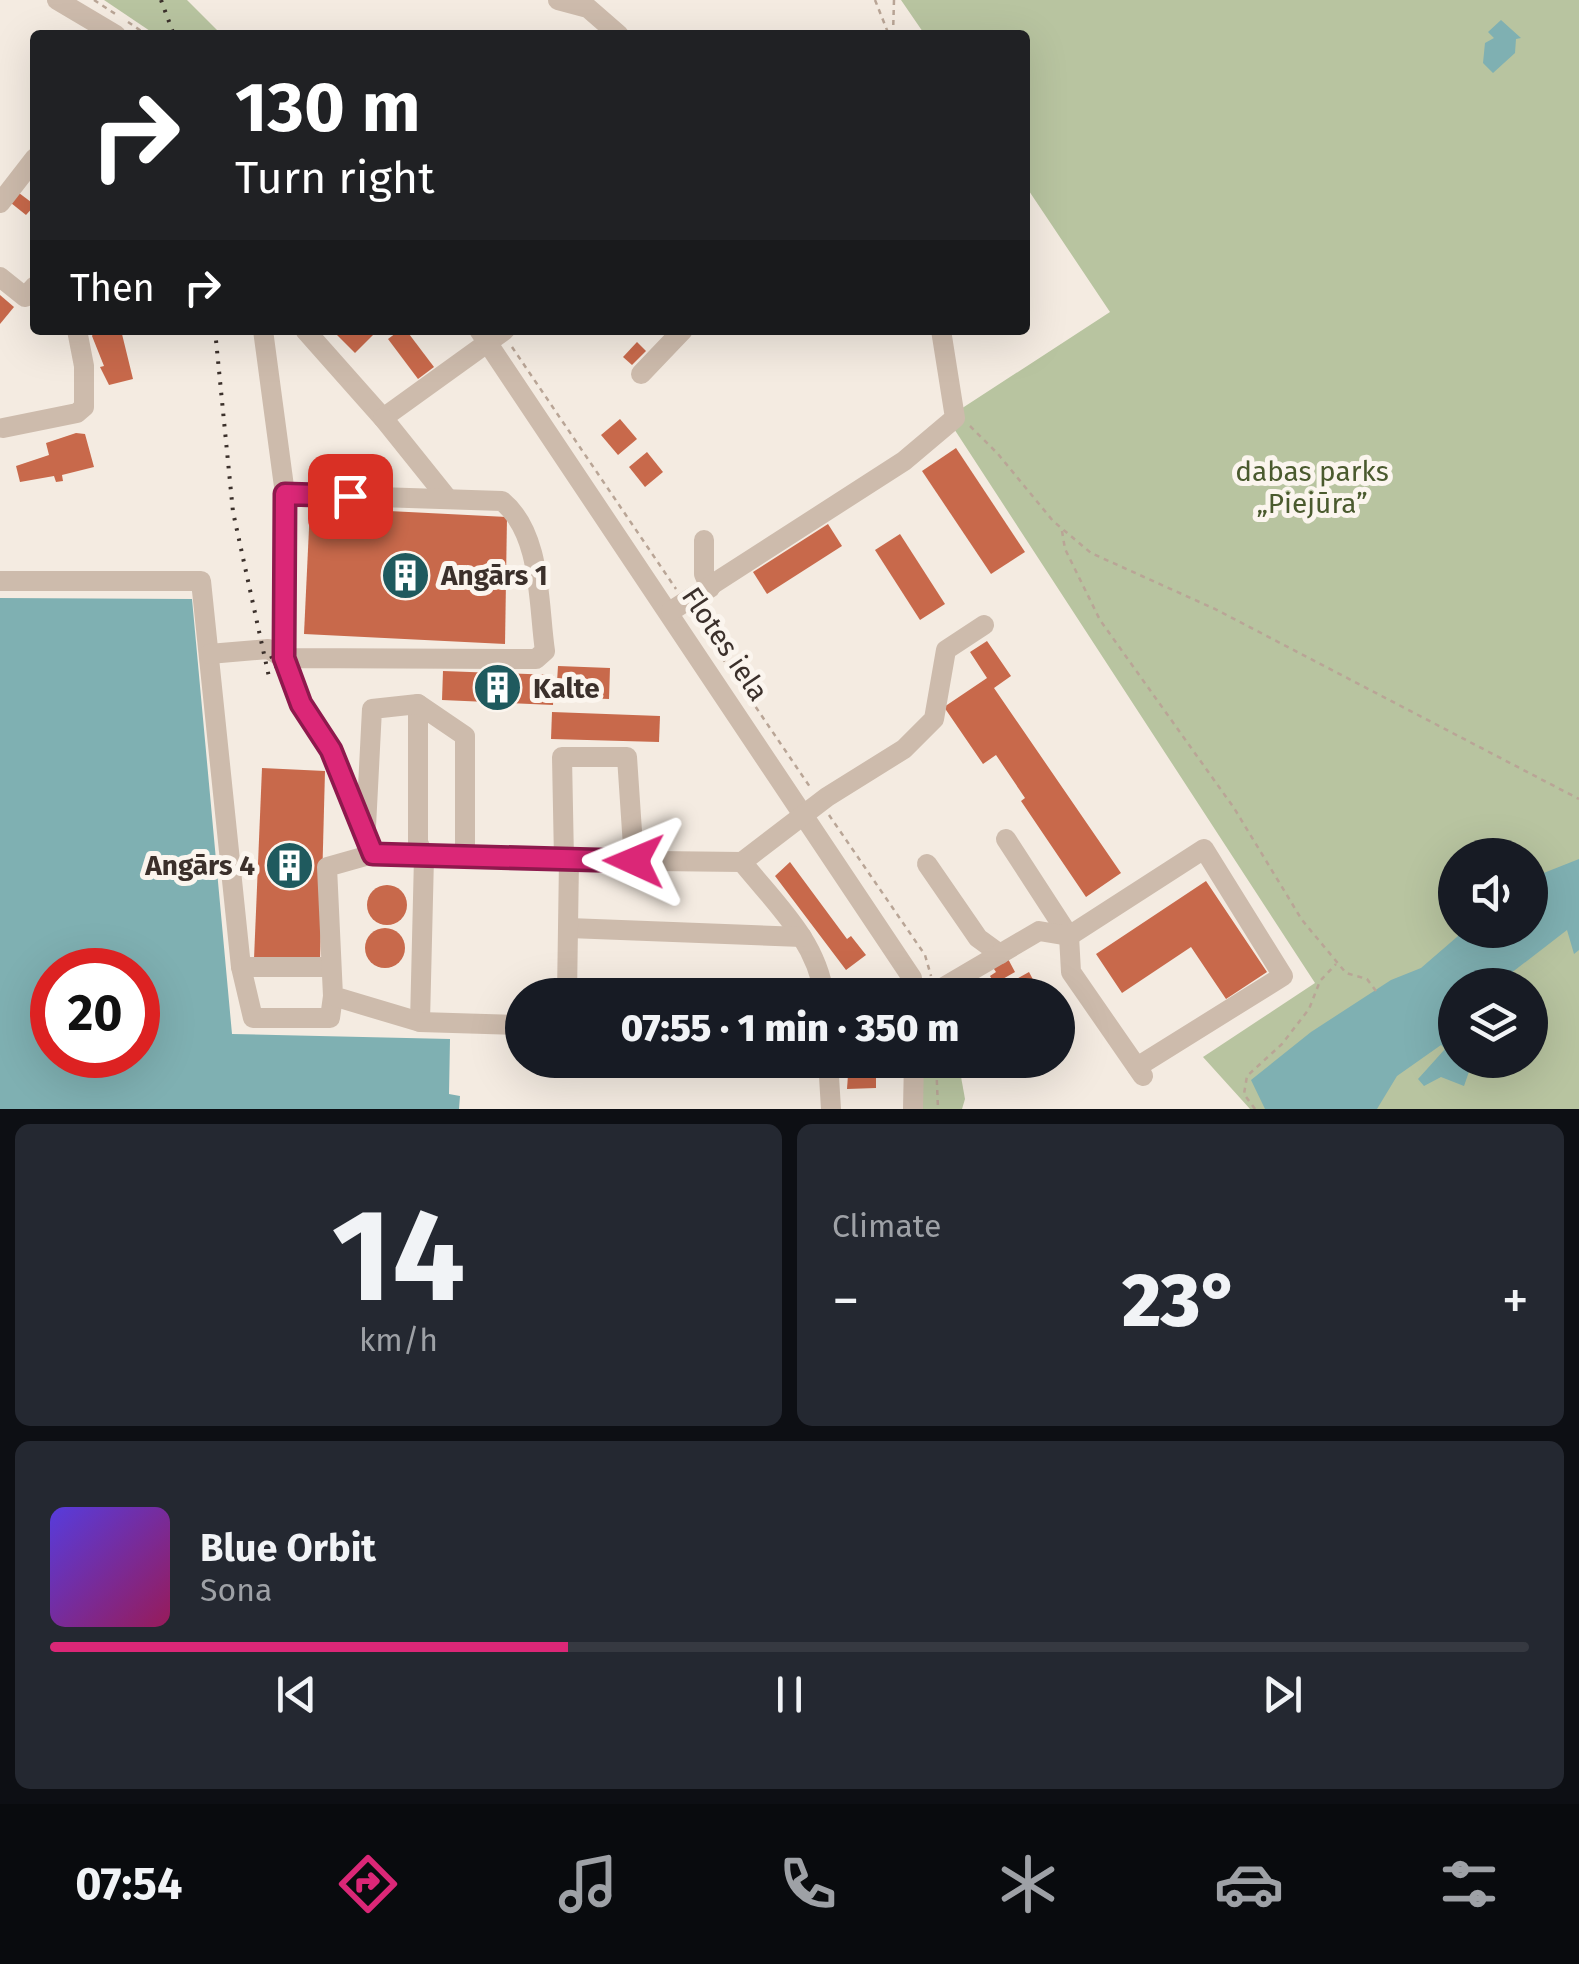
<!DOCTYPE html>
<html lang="en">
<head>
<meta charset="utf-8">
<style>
  body { margin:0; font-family:"Fira Sans",sans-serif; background:#242831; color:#f1f3f6; height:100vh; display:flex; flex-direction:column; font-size:38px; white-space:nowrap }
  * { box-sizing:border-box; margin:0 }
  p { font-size:32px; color:#9ea1a6 }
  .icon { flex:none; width:55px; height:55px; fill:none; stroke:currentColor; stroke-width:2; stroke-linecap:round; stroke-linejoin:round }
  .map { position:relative; height:1109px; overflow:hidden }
  .details { display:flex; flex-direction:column; gap:15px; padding:15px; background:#0d0f14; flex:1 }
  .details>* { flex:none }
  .guide { position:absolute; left:30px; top:30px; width:1000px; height:305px; border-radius:10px; box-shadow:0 10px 40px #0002; background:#202124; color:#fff; overflow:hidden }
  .controls { position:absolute; left:1438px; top:838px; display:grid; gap:20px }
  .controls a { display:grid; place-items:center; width:110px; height:110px; border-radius:50%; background:#171b24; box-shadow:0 10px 40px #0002; font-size:50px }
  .speed { position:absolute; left:30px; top:948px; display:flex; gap:20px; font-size:50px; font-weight:700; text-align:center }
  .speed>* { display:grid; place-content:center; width:130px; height:130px; border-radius:50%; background:#171b24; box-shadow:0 10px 40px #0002; line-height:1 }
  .speed .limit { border:15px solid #d22; background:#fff; color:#111 }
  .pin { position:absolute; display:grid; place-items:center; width:85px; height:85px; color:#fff; margin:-42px; border-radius:20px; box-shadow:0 5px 15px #0006 }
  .me { position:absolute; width:110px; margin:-55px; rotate:271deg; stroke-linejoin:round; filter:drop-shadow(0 0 8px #0008) }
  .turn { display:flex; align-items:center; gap:35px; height:210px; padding:0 40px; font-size:45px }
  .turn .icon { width:130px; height:130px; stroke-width:2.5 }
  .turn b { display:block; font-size:70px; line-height:85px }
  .then { display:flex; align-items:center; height:95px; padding:0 40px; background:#0003; gap:20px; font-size:38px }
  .big { font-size:75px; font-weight:800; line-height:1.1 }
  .details .card { flex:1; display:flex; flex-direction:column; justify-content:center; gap:15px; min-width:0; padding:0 35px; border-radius:15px; background:#242831 }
  .details .dial { align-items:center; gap:0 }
  .dial b { font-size:130px; line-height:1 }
  .song { display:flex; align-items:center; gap:30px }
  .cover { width:120px; height:120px; border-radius:15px; background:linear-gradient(135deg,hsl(250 70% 55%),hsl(330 70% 35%)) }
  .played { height:10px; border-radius:5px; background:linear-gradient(90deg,#db2777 35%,#363941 35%) }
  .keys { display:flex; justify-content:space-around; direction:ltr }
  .heat { display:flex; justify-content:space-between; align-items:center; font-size:55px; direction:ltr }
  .details .tiles { flex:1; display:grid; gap:15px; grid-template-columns:1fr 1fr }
  .card:last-child { grid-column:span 2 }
  .trip { position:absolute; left:505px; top:978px; width:570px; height:100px; border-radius:50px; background:#171b24; box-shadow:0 10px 40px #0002; font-weight:800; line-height:100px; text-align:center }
  .tabs { display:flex; height:160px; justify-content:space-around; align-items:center; background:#090b0e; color:#9ea1a6 }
  .tabs .icon { width:70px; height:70px }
  .tabs .current { color:#db2777 }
  .tabs b { font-size:45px; color:#f1f3f6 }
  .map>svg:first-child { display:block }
  .green { fill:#b8c4a0; fill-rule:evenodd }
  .water { fill:#7fb0b2; fill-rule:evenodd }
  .building { fill:#c8694b }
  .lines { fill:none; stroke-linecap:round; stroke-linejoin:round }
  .path { stroke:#b9a596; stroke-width:2.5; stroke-dasharray:5 5; stroke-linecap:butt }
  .minor { stroke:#cdbbac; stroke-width:20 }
  .rail { stroke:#3b302b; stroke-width:4; stroke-dasharray:2.5 8; stroke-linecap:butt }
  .route-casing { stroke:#8e194d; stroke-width:25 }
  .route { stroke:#db2777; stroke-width:18 }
  .labels { text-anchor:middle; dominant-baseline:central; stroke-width:10; stroke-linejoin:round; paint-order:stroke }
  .park-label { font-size:28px; fill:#4a5a2e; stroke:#fbf5ee }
  .poi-label { font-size:28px; font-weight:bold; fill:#3b302b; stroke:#fbf5ee; text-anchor:start }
  .street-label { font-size:28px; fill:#3b302b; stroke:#fbf5ee }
</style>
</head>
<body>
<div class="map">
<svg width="1579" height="1109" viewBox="0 0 1579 1109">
  <rect width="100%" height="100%" fill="#f4ebe1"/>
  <g class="green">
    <polygon points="104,0 187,0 222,35 156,35"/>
    <path d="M901,0H1579V1109H1250L1203,1057L1315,983L947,418L1110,312L1025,185V35H925ZM1455,855H1530V930H1455ZM1455,985H1530V1060H1455Z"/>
    <polygon points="920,1060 958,1060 965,1099 962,1109 923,1109"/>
  </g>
  <g class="water">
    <polygon points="1501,20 1521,38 1516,39 1515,53 1493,73 1483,63 1485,43 1494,38 1488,32"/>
    <path d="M0,598L192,599L232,1034L450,1039L449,1094L460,1096L459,1109H0ZM52,970H138V1055H52Z"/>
    <path d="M1579,859V950L1574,954L1567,930L1506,977C1492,973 1473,985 1455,985V1060H1473L1464,1086L1441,1077L1424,1086L1418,1079L1445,1049L1441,1045L1397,1076L1377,1109H1265L1251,1080L1311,1032L1391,980L1421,968L1465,930H1530L1531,878Z"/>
  </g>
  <g class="building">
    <polygon points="19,193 35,205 26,215 11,203"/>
    <polygon points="0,295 14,307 0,324"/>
    <polygon points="95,330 121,330 133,379 109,385 100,367 104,366 92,336"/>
    <polygon points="332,330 378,330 355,353"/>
    <polygon points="400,330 406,330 434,367 418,379 388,339"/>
    <polygon points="637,342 646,351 632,365 623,357"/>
    <polygon points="620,419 637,439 618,455 601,435"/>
    <polygon points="76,433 85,434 94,467 62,475 63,481 56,482 54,476 20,482 16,466 49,455 46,443"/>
    <polygon points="956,448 1025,552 991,574 922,471"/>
    <polygon points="647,452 663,472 645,487 629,467"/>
    <polygon points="310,507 507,517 505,644 304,634"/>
    <polygon points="828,524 842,546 767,594 753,572"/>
    <polygon points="900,534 945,604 920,620 875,550"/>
    <polygon points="987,641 1011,676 994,688 1121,873 1086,897 1021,801 1025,798 996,755 983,764 944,707 987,678 970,652"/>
    <polygon points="558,666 610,668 609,699 556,697"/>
    <polygon points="443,671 554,675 553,705 442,700"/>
    <polygon points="552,712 660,716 659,742 551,739"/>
    <polygon points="262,768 325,771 320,960 254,959"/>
    <polygon points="790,862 847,939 851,936 866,955 846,970 775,876"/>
    <polygon points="1206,881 1267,972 1226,999 1191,947 1122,993 1096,954"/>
    <circle cx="387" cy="905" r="20"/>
    <circle cx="385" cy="948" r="20"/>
    <polygon points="1007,957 1015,972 1001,980 1004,986 1029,972 1037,987 1032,989 1029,984 1019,989 1022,995 1009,995 1004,987 998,990 990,976 996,972 992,966"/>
    <polygon points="849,1060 876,1060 876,1088 847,1089"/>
  </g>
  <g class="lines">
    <g class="path">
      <polyline points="94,0 117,15"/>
      <polyline points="875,0 889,35"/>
      <polyline points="128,22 147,35"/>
      <polyline points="893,35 894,0"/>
      <polyline points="512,347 676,589"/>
      <polyline points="970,426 998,454 1053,521 1091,553 1215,609 1579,799"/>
      <polyline points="1062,531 1065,549 1100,620 1234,808 1302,920 1346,973 1367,979 1376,991"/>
      <polyline points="694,616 810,787"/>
      <polyline points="829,815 925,955 931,976"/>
      <polyline points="936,1060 938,1109"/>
      <polyline points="987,1060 989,1063"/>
      <polyline points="1255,1109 1244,1094 1247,1076 1282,1044 1309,1009 1320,981 1336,964"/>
    </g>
    <g class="minor">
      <polyline points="57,0 116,35"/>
      <polyline points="558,0 588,8 619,35"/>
      <polyline points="0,203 35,158"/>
      <polyline points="0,277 25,297 35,286"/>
      <polyline points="263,330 285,494"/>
      <polyline points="305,330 383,418 505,330"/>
      <polyline points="479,330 912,978 913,995"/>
      <polyline points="641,374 683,330"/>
      <polyline points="383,418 448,499"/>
      <polyline points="3,428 77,413 84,407 84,366 77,330"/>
      <polyline points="704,540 704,574 710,588"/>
      <polyline points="0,581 201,581 241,967"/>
      <polyline points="671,611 904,461 955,418 941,330"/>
      <path d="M209,654L268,649L284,658L536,659L545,651C538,603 542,534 502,501L285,494L284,658L301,704L331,750L366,834"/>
      <polyline points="418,704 418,842 424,857 420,1022"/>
      <polyline points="366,827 372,709 418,704 465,736 465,858"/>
      <polyline points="1006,839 1069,936 1071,972 1143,1076"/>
      <polyline points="564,860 562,757 627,757 634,861"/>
      <path d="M742,862C775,903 817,941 824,995"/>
      <polyline points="927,864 978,938 1000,954"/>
      <polyline points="569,928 802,937"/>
      <polyline points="331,967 241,967 253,1018 330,1018 333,996"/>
      <polyline points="567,995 569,860 742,862 827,797 904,749 934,719 946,650 984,625"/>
      <polyline points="930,995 1039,931 1069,936 1204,849 1283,976 1137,1067"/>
      <polyline points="522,1025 420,1022 333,996 327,867 373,854 569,860"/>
      <polyline points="828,1060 831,1109"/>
      <polyline points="913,1109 914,1060"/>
    </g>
    <g class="rail">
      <polyline points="161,0 174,35"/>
      <polyline points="215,330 233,512 269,677"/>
      <path d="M271,656C291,699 323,737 338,782"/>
    </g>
  </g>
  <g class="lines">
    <defs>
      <polyline id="route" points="350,496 285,494 284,658 301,704 331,750 373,854 634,861"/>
    </defs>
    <use href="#route" class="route-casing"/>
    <use href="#route" class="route"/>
  </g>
  <defs>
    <symbol id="building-disc" viewBox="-11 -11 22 22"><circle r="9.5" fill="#1f5a5e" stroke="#fbf5ee"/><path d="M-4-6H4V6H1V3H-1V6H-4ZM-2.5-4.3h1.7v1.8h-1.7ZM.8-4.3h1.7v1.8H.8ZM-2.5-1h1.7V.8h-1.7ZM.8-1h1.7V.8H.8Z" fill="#fff"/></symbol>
  </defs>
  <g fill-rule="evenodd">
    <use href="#building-disc" x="378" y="548" width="55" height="55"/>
    <use href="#building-disc" x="470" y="660" width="55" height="55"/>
    <use href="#building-disc" x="262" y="838" width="55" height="55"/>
  </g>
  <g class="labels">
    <g class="park-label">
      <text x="1312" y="471">dabas parks<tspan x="1312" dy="32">„Piejūra”</tspan></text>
    </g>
    <g class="poi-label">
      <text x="441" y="575">Angārs 1</text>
      <text x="533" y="688">Kalte</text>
      <text x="255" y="865" text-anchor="end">Angārs 4</text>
    </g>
    <g class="street-label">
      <text transform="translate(725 644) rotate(56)">Flotes iela</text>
    </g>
  </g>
</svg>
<div class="controls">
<a><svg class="icon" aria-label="sound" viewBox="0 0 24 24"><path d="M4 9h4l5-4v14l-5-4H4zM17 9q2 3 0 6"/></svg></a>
<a><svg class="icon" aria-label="layers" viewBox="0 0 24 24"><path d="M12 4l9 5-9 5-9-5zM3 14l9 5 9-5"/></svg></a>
</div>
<div class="speed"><div class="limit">20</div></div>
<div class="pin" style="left:350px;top:496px;background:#d93025"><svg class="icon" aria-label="arrive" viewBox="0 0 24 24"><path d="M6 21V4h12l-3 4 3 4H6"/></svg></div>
<svg class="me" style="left:634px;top:861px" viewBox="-20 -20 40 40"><path d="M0-17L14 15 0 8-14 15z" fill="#db2777" stroke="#fff" stroke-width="4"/></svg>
<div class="trip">07:55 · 1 min · 350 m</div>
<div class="guide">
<div class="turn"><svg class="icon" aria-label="right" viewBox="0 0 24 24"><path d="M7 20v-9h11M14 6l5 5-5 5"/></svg><div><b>130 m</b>Turn right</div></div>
<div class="then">Then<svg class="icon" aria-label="right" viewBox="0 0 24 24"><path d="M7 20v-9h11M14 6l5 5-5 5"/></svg></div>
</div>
</div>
<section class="details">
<div class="tiles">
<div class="card dial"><b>14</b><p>km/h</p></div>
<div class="card"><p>Climate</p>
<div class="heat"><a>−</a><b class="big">23°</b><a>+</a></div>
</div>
<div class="card">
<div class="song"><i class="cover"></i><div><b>Blue Orbit</b><p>Sona</p></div></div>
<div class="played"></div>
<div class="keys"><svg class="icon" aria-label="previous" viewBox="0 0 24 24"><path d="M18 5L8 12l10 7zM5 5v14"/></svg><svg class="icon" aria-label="pause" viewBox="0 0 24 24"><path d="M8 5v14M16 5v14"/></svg><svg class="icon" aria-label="next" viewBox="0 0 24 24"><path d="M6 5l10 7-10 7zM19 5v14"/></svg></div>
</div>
</div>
</section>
<nav class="tabs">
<b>07:54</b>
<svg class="icon current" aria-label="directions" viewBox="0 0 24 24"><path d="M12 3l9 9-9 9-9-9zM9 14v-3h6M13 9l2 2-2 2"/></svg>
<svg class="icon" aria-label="music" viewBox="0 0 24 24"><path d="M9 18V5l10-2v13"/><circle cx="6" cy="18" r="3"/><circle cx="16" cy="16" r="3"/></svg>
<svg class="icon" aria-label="phone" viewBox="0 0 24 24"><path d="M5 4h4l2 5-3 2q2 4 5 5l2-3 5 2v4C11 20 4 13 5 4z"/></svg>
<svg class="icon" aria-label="climate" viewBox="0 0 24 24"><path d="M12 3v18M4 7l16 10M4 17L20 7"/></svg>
<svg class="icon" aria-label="car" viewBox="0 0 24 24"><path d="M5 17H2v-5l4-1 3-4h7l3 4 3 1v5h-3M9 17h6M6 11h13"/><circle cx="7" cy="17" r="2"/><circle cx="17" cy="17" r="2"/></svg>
<svg class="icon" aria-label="filters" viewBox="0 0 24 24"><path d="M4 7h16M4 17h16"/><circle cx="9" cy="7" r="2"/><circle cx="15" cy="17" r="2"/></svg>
</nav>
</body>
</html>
